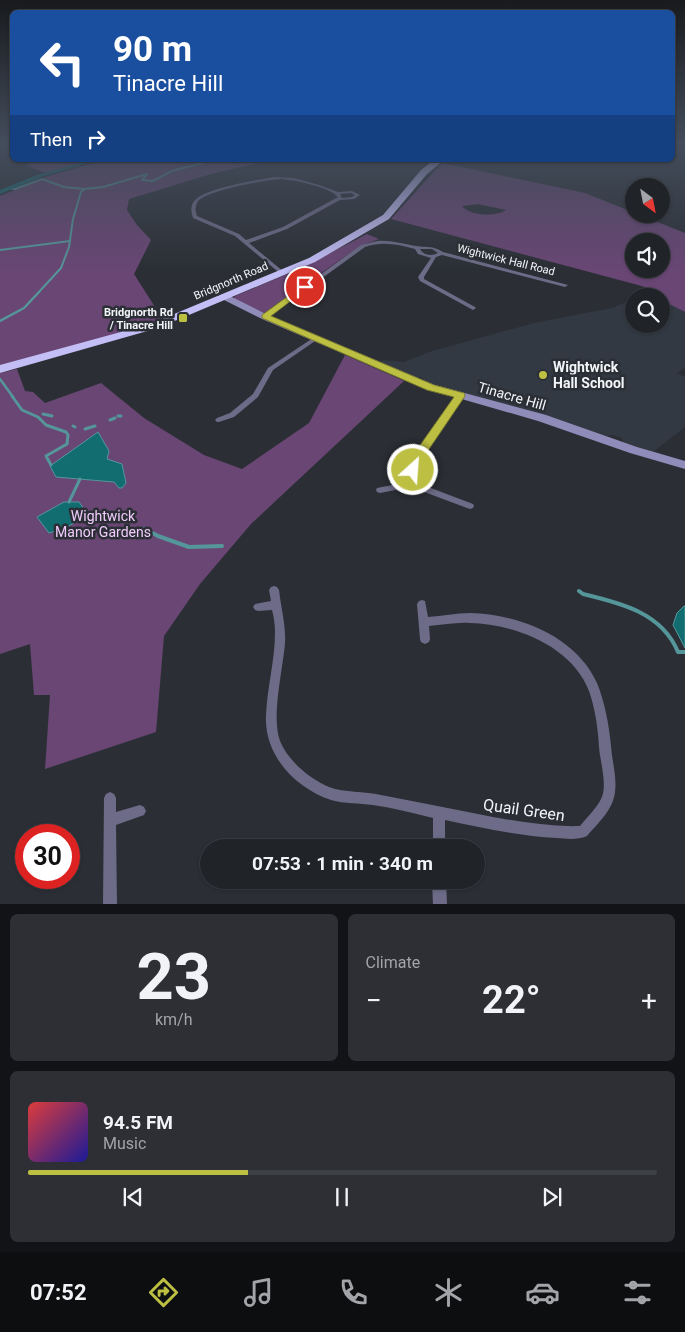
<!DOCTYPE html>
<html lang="en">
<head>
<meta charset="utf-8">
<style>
  body { margin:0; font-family:Roboto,sans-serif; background:#2d2f34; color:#f1f3f6; height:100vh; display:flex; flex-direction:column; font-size:19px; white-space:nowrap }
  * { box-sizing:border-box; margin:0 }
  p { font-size:16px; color:#a2a4a8 }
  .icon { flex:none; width:28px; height:28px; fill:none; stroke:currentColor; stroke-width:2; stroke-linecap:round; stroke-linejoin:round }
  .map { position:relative; height:904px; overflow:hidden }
  .panel { display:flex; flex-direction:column; gap:10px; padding:10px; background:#121316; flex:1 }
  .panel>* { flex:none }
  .hud { position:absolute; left:10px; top:10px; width:665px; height:152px; border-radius:8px; box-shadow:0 1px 4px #0004,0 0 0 1px #3d4045; background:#1a4fa0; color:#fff; overflow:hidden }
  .needle { width:32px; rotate:148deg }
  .tools { position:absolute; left:625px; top:178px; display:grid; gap:10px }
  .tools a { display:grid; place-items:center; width:45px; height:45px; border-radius:50%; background:#202328; box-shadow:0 1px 4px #0004,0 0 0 1px #3d4045; font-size:25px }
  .speed { position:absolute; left:15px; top:824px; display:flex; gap:10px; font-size:25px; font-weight:700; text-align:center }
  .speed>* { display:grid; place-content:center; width:65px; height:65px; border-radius:50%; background:#202328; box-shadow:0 1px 4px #0004,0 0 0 1px #3d4045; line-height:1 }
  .speed .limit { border:8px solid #d22; background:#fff; color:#111 }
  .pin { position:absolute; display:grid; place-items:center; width:42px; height:42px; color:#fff; margin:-21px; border:2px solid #fff; border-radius:50%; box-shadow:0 1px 5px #0007 }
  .me { position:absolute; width:55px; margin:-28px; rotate:26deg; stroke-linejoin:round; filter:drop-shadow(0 0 4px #0008) }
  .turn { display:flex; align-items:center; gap:18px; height:105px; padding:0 20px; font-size:22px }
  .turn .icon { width:65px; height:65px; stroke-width:2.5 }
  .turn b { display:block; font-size:35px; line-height:42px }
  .then { display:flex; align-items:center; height:48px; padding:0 20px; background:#0003; gap:10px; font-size:19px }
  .big { font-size:38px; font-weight:700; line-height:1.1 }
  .panel .card { flex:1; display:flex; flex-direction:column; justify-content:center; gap:8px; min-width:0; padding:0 18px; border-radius:8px; background:#2d2f34 }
  .panel .dial { align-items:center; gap:0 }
  .dial b { font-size:65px; line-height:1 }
  .song { display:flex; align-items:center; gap:15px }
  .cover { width:60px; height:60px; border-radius:8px; background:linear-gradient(135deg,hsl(0 70% 55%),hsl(240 70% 35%)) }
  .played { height:5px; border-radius:2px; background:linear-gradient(90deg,#bdbf43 35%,#3d4045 35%) }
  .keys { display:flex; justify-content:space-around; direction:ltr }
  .heat { display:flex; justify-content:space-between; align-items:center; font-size:28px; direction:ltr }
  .panel .tiles { flex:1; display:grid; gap:10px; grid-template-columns:1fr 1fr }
  .card:last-child { grid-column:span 2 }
  .trip { position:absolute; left:200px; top:839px; width:285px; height:50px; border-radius:25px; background:#202328; box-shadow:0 1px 4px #0004,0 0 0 1px #3d4045; font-weight:700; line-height:50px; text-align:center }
  .dock { display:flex; height:80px; justify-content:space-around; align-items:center; background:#0d0e10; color:#a2a4a8 }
  .dock .icon { width:35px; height:35px }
  .dock .current { color:#bdbf43 }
  .dock b { font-size:22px; color:#f1f3f6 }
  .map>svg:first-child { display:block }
  .built { fill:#323943 }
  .green { fill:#694674; fill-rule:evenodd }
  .water { fill:#126d71; stroke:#55969a }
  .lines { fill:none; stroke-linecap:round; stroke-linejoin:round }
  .stream-far3 { stroke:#55969a; stroke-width:2 }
  .stream-far2 { stroke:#55969a; stroke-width:2.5 }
  .stream-far1 { stroke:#55969a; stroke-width:3 }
  .stream { stroke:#55969a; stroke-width:4 }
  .canal { fill:#126d71; fill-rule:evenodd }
  .street { fill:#6d6b87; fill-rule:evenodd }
  .secondary { fill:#908cb9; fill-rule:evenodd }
  .highway { fill:#c3bef6; fill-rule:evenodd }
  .route { fill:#bdbf43; stroke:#7b7c2c }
  .poi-dot { fill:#bdbf43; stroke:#2b2f35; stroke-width:2 }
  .labels { text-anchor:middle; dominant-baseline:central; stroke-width:5; stroke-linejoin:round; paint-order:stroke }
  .far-street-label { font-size:11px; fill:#f2f5f8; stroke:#2b2f35 }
  .far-poi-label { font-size:11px; font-weight:bold; fill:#f2f5f8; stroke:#2b2f35; text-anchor:end }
  .poi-label { font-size:14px; font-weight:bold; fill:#f2f5f8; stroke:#2b2f35; text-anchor:start }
  .street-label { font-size:14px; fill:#f2f5f8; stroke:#2b2f35 }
  .park-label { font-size:14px; fill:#f1ccfc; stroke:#2b2f35 }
  .near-street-label { font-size:16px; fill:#f2f5f8; stroke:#2b2f35 }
</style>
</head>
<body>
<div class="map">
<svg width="685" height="905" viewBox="0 0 685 905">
  <rect width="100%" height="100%" fill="#2b2f35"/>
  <polygon class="built" points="634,299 634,324 661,324 661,300 685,312 685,368 677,373 685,377 685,427 653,452 623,442 622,438 612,435 606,436 429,385 421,377 415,379 380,364 383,360 404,362 432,351 534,323 612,308"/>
  <g class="green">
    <polygon points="39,160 91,160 45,173 25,165"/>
    <path d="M103,160H292C242,161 178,185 129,199L127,210L137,225L151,240L134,274L162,318L145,326L0,366V196L46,177Z"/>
    <path d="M442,163L585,193L685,233V312L661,300V296H655L661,294L660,292L638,285L391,219ZM478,204L506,210C496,217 470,216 462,206ZM634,241H661V269H634Z"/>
    <polygon points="367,234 379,239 360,246 264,313 233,299 235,296 297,270"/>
    <polygon points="345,355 404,381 251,524 200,584 164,636 156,732 45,769 50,695 34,695 30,644 0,654 0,373 17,369 25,391 33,392 45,403 101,383 144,418 204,455 242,469 309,423"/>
  </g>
  <g class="water">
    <polygon points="98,432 109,451 107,459 122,464 126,483 122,488 119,488 114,482 56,477 50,466"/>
    <polygon points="64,502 79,502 84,509 85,517 65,528 49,533 37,517"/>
    <polygon points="684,606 685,606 685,648 673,625 677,613"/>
  </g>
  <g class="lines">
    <g class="stream-far3">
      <polyline points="8,188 15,189 42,179 64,187 84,189"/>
      <polyline points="0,250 70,241"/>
      <polyline points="38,293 61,268 69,247 73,219 81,192 85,189 103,187 147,174 142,180 153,181 172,171 214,160"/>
    </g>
    <g class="stream-far2">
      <polyline points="0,321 24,308 39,292"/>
      <polyline points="0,379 13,397"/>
    </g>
    <g class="stream-far1">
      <polyline points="12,396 22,410 38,417 46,425 66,432 68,435 67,444 46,456 51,465"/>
      <polyline points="43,414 52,416"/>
      <polyline points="118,416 121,416"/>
      <polyline points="110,420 115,418"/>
      <polyline points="73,426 75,427"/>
      <polyline points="85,429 95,426"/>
      <polyline points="69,502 80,479"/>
      <polyline points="65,528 68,529"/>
      <polyline points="125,529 145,529"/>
    </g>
    <g class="stream">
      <polyline points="65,528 69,530 145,529 158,536 189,547 222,546"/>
      <path d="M579,591L583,594C621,603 662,613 678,652H685"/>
    </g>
    <polygon class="canal" points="91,160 98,160 41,177 0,194 0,190 37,175"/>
    <g class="street">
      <path d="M274,177L294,178L319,185L338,192L352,191L360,195L354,199L340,200L287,229L249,243L284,272V274L282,275L235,236L193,218C191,212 190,205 195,200C206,188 257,180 274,177ZM281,179C294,180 330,187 338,197L283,227L246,240L239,234L197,216C195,211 195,206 198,201C208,190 265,180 281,179ZM351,193L355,195L352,197L342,198L340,194Z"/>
      <path d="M377,241C391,240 403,244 416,246C429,248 431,245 443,252L568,285L565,287L442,255L436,257L424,277V279L475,307L476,308L473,310L420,281L418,277L431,258L418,254L415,249C398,244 382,241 365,247L267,318H263L262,317L361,245ZM420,249H432L438,253C432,256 424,256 420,249Z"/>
      <polygon points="316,336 318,337 318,339 273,370 258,397 234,417 219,422 217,422 215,420 217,418 230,413 253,394 268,368"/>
      <path d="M458,393H460L463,395C445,423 423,448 415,482L473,504L474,506L473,508L470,509L467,508L411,487L380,493L377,492L376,490L377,488L408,482C415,448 438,421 458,393Z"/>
      <path d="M274,586L277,587L279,590C281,608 286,625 285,643C283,669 271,717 280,741C288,761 310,779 329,787C345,793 364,791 381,795C419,802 456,810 493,817C522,822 551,827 580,826C587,817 596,809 601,799C608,786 600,761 599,747C598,728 595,708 589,691C572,646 515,624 470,623C457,622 443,625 429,626L430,639L429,642L425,644L421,642L420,639L417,604L419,601L422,600L425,601L428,617C442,616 456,613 470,613C518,614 576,636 597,683C605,703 609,725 611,746C612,761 617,777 615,792C613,810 598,823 587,836C578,840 567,839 557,838C519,836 482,828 445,820V848H433V818C413,813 393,808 373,805C359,803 345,804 331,800C295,788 264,755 266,716C267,688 275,660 275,633C275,625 274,617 272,610L258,611L255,610L253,607L255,604L271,601L269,590L271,587Z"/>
      <polygon points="110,792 114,794 116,798 116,812 140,805 144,807 146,811 144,815 116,825 117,905 103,905 104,798 106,794"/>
      <polygon points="432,880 446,880 447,905 433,905"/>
    </g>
    <polygon class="secondary" points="222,295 228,295 268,315 435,385 546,415 637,447 685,461 685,469 630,453 538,421 427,389 262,319 222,299"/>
    <polygon class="highway" points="434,160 444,160 427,174 389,219 315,262 158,328 0,373 0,365 150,324 309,258 383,215 421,170"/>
  </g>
  <linearGradient id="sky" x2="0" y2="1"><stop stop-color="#181a1d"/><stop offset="0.53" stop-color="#444d5c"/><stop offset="1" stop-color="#444d5c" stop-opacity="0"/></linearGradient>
  <rect width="685" height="270" fill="url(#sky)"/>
  <polygon class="route" points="302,286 309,287 271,316 434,385 464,393 465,396 425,455 417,473 413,474 407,470 416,451 454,397 427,390 262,318 262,315"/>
  <g class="poi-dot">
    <rect x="178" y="313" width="10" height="10" rx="2.5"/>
    <circle cx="543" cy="375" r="5"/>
  </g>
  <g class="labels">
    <g class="far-street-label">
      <text transform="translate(506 260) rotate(14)">Wightwick Hall Road</text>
      <text transform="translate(231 281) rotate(-23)">Bridgnorth Road</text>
    </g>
    <g class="far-poi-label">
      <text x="173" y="312">Bridgnorth Rd<tspan x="173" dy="13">/ Tinacre Hill</tspan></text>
    </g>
    <g class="poi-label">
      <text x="553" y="367">Wightwick<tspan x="553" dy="16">Hall School</tspan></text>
    </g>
    <g class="street-label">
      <text transform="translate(512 396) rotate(16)">Tinacre Hill</text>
    </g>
    <g class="park-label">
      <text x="103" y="516">Wightwick<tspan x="103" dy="16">Manor Gardens</tspan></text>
    </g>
    <g class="near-street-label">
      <text transform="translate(524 810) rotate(8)">Quail Green</text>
    </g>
  </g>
</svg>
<div class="tools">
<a><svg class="needle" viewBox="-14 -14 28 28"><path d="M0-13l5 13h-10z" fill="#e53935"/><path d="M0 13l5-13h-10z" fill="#a2a4a8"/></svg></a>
<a><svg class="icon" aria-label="sound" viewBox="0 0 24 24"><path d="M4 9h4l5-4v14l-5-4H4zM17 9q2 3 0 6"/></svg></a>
<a><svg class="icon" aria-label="search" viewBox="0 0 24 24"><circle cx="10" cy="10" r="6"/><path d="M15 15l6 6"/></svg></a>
</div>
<div class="speed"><div class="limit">30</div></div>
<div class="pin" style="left:305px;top:287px;background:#d93025"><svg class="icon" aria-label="arrive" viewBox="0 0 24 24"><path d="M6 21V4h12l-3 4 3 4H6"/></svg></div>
<svg class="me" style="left:413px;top:470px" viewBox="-20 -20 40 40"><circle r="17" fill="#bdbf43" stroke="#fff" stroke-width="3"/><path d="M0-11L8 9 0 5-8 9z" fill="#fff"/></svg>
<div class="trip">07:53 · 1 min · 340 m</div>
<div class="hud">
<div class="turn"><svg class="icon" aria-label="left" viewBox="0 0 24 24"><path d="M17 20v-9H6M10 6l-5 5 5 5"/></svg><div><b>90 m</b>Tinacre Hill</div></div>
<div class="then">Then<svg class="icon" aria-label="right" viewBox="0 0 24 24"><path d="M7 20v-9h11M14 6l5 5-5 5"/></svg></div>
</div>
</div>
<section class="panel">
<div class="tiles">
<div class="card dial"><b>23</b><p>km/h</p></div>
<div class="card"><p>Climate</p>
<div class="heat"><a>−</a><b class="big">22°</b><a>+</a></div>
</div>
<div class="card">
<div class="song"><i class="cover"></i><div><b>94.5 FM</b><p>Music</p></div></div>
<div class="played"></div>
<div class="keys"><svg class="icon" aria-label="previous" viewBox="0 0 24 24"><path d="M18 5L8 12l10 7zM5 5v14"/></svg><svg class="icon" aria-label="pause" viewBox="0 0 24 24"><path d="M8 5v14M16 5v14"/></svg><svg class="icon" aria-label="next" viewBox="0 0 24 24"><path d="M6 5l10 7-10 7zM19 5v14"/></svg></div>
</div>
</div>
</section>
<nav class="dock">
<b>07:52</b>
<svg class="icon current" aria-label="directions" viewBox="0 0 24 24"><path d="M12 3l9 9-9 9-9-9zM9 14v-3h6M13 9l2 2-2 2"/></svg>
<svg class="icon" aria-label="music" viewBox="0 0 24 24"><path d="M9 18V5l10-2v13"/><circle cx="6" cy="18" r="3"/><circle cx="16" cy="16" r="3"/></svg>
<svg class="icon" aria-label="phone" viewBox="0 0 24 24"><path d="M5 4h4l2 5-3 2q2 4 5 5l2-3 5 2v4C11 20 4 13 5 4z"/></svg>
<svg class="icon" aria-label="climate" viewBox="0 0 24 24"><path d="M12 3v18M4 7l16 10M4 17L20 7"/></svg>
<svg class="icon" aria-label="car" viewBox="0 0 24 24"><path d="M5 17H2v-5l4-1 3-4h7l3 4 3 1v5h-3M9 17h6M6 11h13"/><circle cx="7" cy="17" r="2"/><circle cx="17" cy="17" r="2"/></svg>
<svg class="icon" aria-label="filters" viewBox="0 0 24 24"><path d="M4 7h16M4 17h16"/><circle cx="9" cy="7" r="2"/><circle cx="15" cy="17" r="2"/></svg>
</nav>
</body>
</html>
